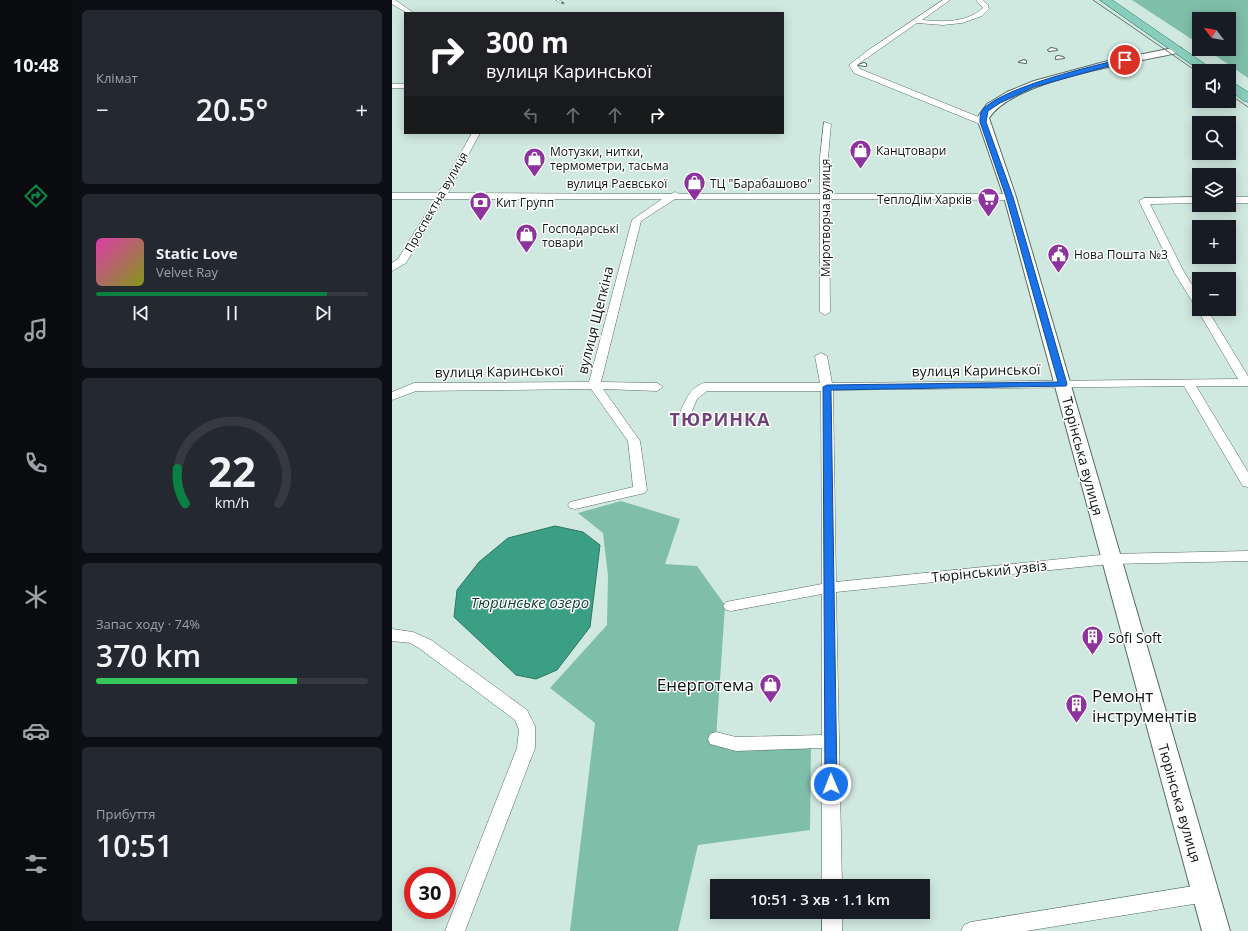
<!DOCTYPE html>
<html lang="uk">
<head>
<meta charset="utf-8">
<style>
  body { margin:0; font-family:"Open Sans",sans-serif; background:#242831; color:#f1f3f6; height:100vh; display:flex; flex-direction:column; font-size:15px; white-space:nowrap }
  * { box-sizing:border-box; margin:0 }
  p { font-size:13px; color:#9ea1a6 }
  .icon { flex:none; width:22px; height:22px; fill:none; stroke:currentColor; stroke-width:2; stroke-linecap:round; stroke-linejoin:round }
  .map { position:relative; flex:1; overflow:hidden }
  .details { display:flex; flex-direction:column; gap:10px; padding:10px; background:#0d0f14; width:320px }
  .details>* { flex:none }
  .top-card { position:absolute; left:12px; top:12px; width:380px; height:122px; border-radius:0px; box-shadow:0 2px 10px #0003; background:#202124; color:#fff; overflow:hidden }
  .needle { width:26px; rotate:301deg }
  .tools { position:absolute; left:800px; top:12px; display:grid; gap:8px }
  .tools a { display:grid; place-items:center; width:44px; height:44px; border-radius:0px; background:#171b24; box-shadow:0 2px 10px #0003; font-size:20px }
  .speed { position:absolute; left:12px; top:867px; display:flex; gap:8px; font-size:20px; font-weight:700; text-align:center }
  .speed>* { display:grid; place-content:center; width:52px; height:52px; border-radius:50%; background:#171b24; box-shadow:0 2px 10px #0003; line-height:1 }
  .speed .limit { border:6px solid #d22; background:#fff; color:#111 }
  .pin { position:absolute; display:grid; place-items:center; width:34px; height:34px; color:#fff; margin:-17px; border:2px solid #fff; border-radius:50%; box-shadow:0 1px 4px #0007 }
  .me { position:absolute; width:44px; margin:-22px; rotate:359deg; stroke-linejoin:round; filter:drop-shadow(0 0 3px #0008) }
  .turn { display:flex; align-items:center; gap:14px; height:84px; padding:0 16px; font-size:18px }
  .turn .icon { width:52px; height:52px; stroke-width:2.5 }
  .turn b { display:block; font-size:28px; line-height:34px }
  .lanes { display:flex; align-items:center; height:38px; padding:0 16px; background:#0003; justify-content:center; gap:20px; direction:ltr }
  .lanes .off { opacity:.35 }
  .big { font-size:30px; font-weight:600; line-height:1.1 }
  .details .tile { flex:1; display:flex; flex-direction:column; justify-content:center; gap:6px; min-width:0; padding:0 14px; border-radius:6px; background:#242831 }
  .details .dial { align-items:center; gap:0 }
  .dial svg { height:104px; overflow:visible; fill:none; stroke:#363941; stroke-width:7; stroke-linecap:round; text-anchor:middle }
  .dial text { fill:#f1f3f6; stroke:none }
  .song { display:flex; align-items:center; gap:12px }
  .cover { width:48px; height:48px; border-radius:6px; background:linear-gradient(135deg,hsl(320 70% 55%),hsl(70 70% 35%)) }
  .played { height:4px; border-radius:2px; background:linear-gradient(90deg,#0b8043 85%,#363941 85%) }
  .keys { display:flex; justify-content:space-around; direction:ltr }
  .heat { display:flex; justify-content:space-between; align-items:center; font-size:22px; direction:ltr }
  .charge { height:6px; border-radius:3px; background:linear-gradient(90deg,#34c759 74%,#363941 0) }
  .trip { position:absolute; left:318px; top:879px; width:220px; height:40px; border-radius:0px; background:#171b24; box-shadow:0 2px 10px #0003; font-weight:600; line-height:40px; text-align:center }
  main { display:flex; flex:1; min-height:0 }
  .tab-bar { display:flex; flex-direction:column; width:72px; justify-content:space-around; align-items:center; background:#090b0e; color:#9ea1a6 }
  .tab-bar .icon { width:28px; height:28px }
  .tab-bar .current { color:#0b8043 }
  .tab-bar b { font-size:18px; color:#f1f3f6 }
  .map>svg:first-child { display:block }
  .green { fill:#7fbea9 }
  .water { fill:#3b9f83; stroke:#2d7661 }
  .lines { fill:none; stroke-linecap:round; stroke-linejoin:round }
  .pedestrian-casing { stroke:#556b63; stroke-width:2 }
  .minor-casing { stroke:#556b63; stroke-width:1 }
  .secondary-casing { stroke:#556b63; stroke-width:2 }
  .primary-casing { stroke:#2a7964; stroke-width:1 }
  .pedestrian { fill:#fff; fill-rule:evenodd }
  .minor { fill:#fff; fill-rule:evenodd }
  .secondary { fill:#fff; fill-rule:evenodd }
  .primary { fill:#89cebc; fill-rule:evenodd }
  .tram { stroke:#63736d; stroke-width:1 }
  .rail-casing { stroke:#63736d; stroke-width:2.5 }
  .rail { stroke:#fff; stroke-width:1.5; stroke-dasharray:5; stroke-linecap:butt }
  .route { fill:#1a73e8; stroke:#114b97 }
  .labels { text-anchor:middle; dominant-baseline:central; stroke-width:3; stroke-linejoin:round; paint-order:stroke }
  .far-poi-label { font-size:12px; fill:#0d1613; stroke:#fff; text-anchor:start }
  .far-street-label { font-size:12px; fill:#0d1613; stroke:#fff }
  .street-label { font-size:14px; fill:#0d1613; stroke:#fff }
  .poi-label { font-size:14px; fill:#0d1613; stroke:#fff; text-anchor:start }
  .water-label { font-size:15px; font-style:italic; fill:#0e3b2f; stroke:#fff }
  .near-poi-label { font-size:17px; fill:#0d1613; stroke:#fff; text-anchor:end }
  .district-label { font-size:18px; font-weight:bold; letter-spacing:1px; fill:#704378; stroke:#fff }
</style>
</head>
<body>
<main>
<nav class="tab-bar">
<b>10:48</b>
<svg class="icon current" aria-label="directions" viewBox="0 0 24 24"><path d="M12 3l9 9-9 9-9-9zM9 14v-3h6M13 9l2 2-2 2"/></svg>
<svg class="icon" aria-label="music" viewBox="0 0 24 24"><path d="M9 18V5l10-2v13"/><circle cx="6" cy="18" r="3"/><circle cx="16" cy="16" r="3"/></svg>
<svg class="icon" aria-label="phone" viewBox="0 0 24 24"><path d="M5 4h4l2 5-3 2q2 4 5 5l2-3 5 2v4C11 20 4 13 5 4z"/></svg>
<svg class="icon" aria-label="climate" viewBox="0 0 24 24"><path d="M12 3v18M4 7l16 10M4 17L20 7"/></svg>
<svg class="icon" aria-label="car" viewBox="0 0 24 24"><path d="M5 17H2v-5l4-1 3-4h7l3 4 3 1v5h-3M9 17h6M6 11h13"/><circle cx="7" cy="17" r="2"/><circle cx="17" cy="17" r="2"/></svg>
<svg class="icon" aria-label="filters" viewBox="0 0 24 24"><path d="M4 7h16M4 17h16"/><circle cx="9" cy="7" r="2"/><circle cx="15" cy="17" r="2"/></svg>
</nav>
<section class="details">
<div class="tile"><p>Клімат</p>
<div class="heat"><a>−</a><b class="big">20.5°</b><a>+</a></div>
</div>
<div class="tile">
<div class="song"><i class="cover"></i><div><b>Static Love</b><p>Velvet Ray</p></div></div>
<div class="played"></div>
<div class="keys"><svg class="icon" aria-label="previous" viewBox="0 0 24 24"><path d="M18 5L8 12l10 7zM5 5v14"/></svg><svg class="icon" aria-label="pause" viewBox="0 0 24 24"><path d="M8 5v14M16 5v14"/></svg><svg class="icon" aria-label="next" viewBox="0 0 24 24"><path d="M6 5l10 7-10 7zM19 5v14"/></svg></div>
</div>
<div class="tile dial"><svg viewBox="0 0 100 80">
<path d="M14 69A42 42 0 1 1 86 69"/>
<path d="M14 69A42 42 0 0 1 8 42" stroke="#0b8043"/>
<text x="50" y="56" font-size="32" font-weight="700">22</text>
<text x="50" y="72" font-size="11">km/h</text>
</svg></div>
<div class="tile"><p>Запас ходу · 74%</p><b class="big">370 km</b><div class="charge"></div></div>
<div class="tile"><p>Прибуття</p><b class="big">10:51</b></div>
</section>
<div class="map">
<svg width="856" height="931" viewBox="0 0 856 931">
  <rect width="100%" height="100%" fill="#d0e9e0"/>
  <g class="green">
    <polygon points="740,0 856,0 856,78 814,49 837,49 837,19 807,19 807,44"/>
    <polygon points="229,501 288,519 273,564 305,566 333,605 324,739 419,742 418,830 306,845 286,931 178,931 203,723 158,688 215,625 216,576 211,533 186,513"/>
  </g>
  <polygon class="water" points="163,526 191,532 208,545 198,627 165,670 144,679 124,675 62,617 65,590 87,562 116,538"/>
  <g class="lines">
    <defs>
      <g id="pedestrian">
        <polygon points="659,48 664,49 665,50 657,51 656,50"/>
        <polygon points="666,56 671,57 672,58 664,59 664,57"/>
        <polygon points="632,60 634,61 634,63 627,62"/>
        <polygon points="472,63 474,64 474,66 466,65"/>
      </g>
      <g id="minor">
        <polygon points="0,0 3,0 22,13 15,13 0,4"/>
        <path d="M551,0H558L530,20C551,22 574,23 591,8L584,0H591L596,5L597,9L590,16L570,23L551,25L525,23L465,65L468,69L594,120V124H588L462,73L457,65L475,51Z"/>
        <rect x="0" y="84" width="13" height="4"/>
        <polygon points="432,122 439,124 436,157 437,194 618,194 623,197 618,200 437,199 438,312 433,315 428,312 428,199 283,199 249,221 209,382 265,383 271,387 265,391 211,389 248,441 255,490 253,493 183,509 178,508 176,505 178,502 241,487 236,441 199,389 24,391 0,400 0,392 22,383 197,382 240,220 270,199 52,199 14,263 0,271 0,263 6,259 43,199 0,199 0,193 46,193 80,133 88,133 56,193 279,194 283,192 287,194 428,194 428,157"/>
        <path d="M807,197V203L758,204L792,272L807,296V309H815L856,376V386H804L856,472V487L851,486L849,483L792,386L441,390L444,582L718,554L856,551V561L718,564L444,592L450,886H430V748L344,751L318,744L316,739L318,734L324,732L344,737L430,735V594L339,611L334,610L331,606L334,602L339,601L430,584L429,391H315L305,399L298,416L294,417L288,413C293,401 298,387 312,383H428L423,356L429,353L435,356L440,383L846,379L805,309L806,307L803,306L782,272L747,201L752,198Z"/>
        <rect x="837" y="197" width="19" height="6"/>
        <polygon points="0,629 21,632 39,640 135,710 143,726 143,748 73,931 53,931 125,748 127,730 123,720 27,648 18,643 0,641"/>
        <polygon points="814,884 821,887 824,893 821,899 814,902 634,931 569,931 572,925 579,922"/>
        <rect x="430" y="912" width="20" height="19"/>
      </g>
      <path id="secondary" d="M786,47L789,48L791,50L789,52C743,63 623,78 597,118L624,197L838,931H810L612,197L585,118L595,104L615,92L642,81L712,62Z"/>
      <g id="primary">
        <polygon points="708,0 720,0 823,71 809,71"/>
        <polygon points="837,80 856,92 856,102 852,101 837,90"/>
      </g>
    </defs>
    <use href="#pedestrian" class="pedestrian-casing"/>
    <use href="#minor" class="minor-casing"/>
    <use href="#secondary" class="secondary-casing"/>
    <use href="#primary" class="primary-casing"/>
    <use href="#pedestrian" class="pedestrian"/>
    <use href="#minor" class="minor"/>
    <use href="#secondary" class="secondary"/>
    <use href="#primary" class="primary"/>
    <g class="tram">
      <polyline points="701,0 807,73"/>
      <polyline points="837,94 856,107"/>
    </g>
    <defs>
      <polyline id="rail" points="165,0 171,3"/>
    </defs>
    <use href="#rail" class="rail-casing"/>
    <use href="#rail" class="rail"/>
  </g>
  <path class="route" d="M733,58L735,61L642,87L608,103L596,111L594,122L621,197L675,384L674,386L439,390L445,784L443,787L439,789L435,787L433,784L431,387L435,385L666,382L614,197L588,122C588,117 588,112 592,108C618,85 698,67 733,58Z"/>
  <defs>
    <symbol id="shop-pin" viewBox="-11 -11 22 30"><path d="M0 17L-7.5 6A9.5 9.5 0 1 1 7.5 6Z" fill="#8e339e" stroke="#fff"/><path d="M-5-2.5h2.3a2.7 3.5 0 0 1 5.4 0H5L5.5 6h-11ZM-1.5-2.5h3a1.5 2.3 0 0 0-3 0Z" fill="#fff"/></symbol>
    <symbol id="supermarket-pin" viewBox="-11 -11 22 30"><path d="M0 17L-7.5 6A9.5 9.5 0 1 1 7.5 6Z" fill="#8e339e" stroke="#fff"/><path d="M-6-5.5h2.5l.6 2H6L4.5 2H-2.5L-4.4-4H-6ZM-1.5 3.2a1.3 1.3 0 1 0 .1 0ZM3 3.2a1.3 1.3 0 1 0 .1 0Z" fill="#fff"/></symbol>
    <symbol id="bank-pin" viewBox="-11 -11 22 30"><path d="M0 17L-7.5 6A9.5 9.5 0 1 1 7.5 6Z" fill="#8e339e" stroke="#fff"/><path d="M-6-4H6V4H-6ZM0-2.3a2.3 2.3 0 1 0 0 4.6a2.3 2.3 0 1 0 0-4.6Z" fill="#fff"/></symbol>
    <symbol id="civic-pin" viewBox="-11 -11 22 30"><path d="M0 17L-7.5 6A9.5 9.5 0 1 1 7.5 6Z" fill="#8e339e" stroke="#fff"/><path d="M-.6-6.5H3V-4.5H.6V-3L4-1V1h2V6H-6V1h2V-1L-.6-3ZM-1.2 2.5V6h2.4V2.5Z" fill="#fff"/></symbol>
    <symbol id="building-pin" viewBox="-11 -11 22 30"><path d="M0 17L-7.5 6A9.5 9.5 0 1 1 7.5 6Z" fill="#8e339e" stroke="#fff"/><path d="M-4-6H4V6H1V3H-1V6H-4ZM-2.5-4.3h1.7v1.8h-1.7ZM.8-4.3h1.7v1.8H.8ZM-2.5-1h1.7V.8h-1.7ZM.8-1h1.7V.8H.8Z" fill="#fff"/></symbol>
  </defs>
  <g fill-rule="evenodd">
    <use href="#shop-pin" x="456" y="138" width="25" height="34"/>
    <use href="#shop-pin" x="130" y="146" width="25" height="34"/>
    <use href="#shop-pin" x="290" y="170" width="25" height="34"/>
    <use href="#supermarket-pin" x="584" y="186" width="25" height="34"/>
    <use href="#bank-pin" x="76" y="190" width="25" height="34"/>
    <use href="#shop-pin" x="122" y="222" width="25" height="34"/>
    <use href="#civic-pin" x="654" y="242" width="25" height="34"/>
    <use href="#building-pin" x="688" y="624" width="25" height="34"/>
    <use href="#shop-pin" x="366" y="672" width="25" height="34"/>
    <use href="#building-pin" x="672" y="692" width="25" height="34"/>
  </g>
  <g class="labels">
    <g class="far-poi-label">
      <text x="484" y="150">Канцтовари</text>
      <text x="158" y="151">Мотузки, нитки,<tspan x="158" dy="14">термометри, тасьма</tspan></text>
      <text x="318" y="183">ТЦ "Барабашово"</text>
      <text x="580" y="199" text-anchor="end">ТеплоДім Харків</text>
      <text x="104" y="202">Кит Групп</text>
      <text x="150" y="228">Господарські<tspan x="150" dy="14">товари</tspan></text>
      <text x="682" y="254">Нова Пошта №3</text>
    </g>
    <g class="far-street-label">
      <text x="225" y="183">вулиця Раєвської</text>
      <text transform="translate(44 202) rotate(-60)">Проспектна вулиця</text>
      <text transform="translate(433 218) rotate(-90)">Миротворча вулиця</text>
    </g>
    <g class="street-label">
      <text transform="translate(203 320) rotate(-76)">вулиця Щепкіна</text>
      <text transform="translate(584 370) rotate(-1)">вулиця Каринської</text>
      <text transform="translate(107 371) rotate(-1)">вулиця Каринської</text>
      <text transform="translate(691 456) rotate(75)">Тюрінська вулиця</text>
      <text transform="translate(597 571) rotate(-6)">Тюрінський узвіз</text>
      <text transform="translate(788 803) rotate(74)">Тюрінська вулиця</text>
    </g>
    <g class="poi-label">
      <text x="716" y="637">Sofi Soft</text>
    </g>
    <g class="water-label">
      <text x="138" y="602">Тюринське озеро</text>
    </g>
    <g class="near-poi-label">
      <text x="362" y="684">Енерготема</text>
      <text x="700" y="695" text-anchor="start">Ремонт<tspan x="700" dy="20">інструментів</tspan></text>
    </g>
    <g class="district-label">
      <text x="328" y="419">ТЮРИНКА</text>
    </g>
  </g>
</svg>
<div class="tools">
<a><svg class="needle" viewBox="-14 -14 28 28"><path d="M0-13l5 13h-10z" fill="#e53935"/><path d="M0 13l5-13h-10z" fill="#9ea1a6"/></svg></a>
<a><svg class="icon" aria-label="sound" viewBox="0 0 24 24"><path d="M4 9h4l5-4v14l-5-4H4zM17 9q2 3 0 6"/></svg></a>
<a><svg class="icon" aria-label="search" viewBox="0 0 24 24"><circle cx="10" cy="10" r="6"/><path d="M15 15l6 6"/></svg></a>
<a><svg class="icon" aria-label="layers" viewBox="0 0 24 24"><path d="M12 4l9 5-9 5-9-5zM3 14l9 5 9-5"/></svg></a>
<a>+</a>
<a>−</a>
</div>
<div class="speed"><div class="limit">30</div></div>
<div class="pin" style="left:733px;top:60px;background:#d93025"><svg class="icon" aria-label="arrive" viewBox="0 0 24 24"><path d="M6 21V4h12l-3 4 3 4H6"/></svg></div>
<svg class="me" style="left:439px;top:784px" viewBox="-20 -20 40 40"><circle r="17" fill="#1a73e8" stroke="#fff" stroke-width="3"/><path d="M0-11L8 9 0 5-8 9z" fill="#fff"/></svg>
<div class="trip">10:51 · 3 хв · 1.1 km</div>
<div class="top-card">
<div class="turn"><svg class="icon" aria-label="right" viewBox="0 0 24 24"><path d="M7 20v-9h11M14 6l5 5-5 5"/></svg><div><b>300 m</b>вулиця Каринської</div></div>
<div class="lanes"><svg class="icon off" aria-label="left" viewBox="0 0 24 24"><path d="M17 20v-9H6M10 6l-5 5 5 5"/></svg><svg class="icon off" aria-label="ahead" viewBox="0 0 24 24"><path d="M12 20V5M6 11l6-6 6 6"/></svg><svg class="icon off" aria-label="ahead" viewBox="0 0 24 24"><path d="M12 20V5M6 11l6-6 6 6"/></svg><svg class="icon" aria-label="right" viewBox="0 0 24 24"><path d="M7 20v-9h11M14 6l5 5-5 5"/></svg></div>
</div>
</div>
</main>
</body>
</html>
